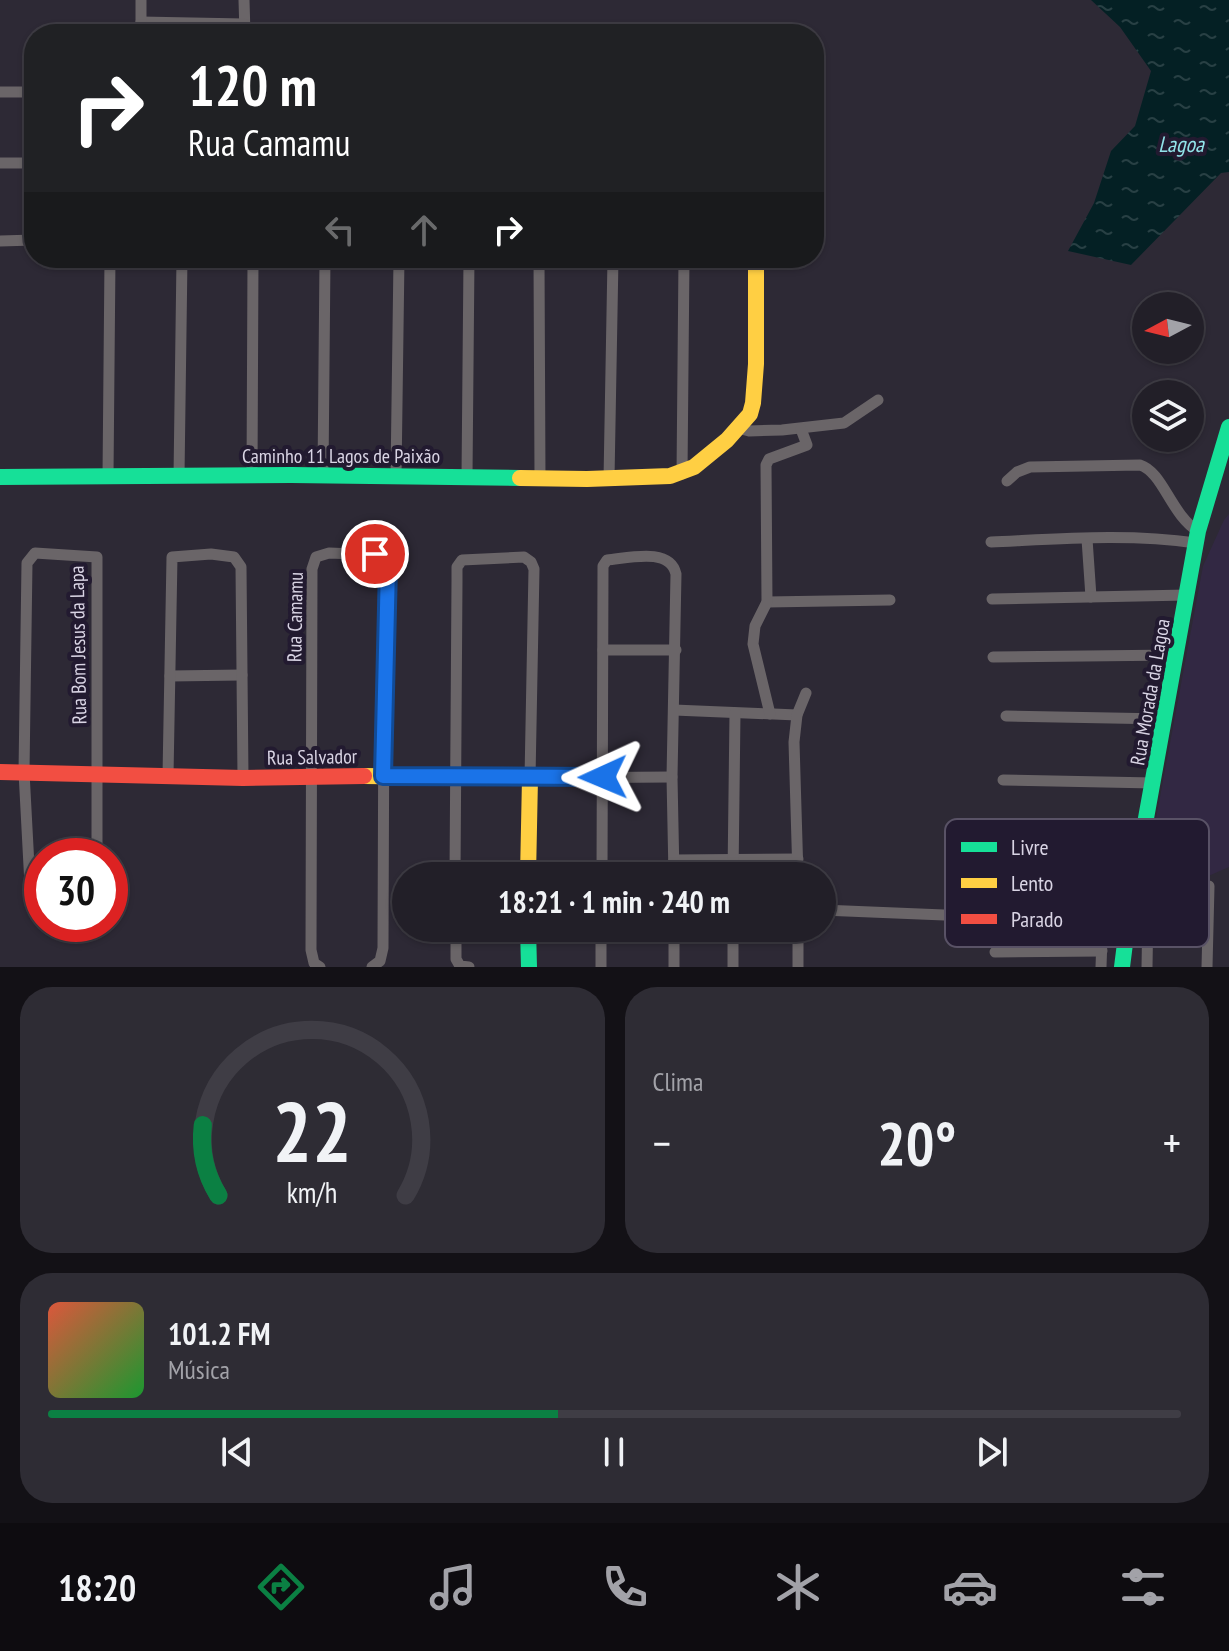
<!DOCTYPE html>
<html lang="pt">
<head>
<meta charset="utf-8">
<style>
  body { margin:0; font-family:"PT Sans Narrow",sans-serif; background:#2e2c34; color:#f1f3f6; height:100vh; display:flex; flex-direction:column; font-size:30px; white-space:nowrap }
  * { box-sizing:border-box; margin:0 }
  p { font-size:26px; color:#a2a2a8 }
  .icon { flex:none; width:44px; height:44px; fill:none; stroke:currentColor; stroke-width:2; stroke-linecap:round; stroke-linejoin:round }
  .map { position:relative; height:967px; overflow:hidden }
  .panel { display:flex; flex-direction:column; gap:20px; padding:20px; background:#131116; flex:1 }
  .panel>* { flex:none }
  .banner { position:absolute; left:24px; top:24px; width:800px; height:244px; border-radius:32px; box-shadow:0 2px 6px #0004,0 0 0 2px #3f3d45; background:#202124; color:#fff; overflow:hidden }
  .needle { width:52px; rotate:263deg }
  .buttons { position:absolute; left:1132px; top:292px; display:grid; gap:16px }
  .buttons a { display:grid; place-items:center; width:72px; height:72px; border-radius:50%; background:#221f28; box-shadow:0 2px 6px #0004,0 0 0 2px #3f3d45; font-size:40px }
  .speed { position:absolute; left:24px; top:838px; display:flex; gap:16px; font-size:40px; font-weight:700; text-align:center }
  .speed>* { display:grid; place-content:center; width:104px; height:104px; border-radius:50%; background:#221f28; box-shadow:0 2px 6px #0004,0 0 0 2px #3f3d45; line-height:1 }
  .speed .limit { border:12px solid #d22; background:#fff; color:#111 }
  .pin { position:absolute; display:grid; place-items:center; width:68px; height:68px; color:#fff; margin:-34px; border:4px solid #fff; border-radius:50%; box-shadow:0 2px 8px #0007 }
  .me { position:absolute; width:88px; margin:-44px; rotate:269deg; stroke-linejoin:round; filter:drop-shadow(0 0 6px #0008) }
  .turn { display:flex; align-items:center; gap:28px; height:168px; padding:0 32px; font-size:36px }
  .turn .icon { width:104px; height:104px; stroke-width:2.5 }
  .turn b { display:block; font-size:56px; line-height:68px }
  .lanes { display:flex; align-items:center; height:76px; padding:0 32px; background:#0003; justify-content:center; gap:40px; direction:ltr }
  .lanes .off { opacity:.35 }
  .big { font-size:60px; font-weight:800; line-height:1.1 }
  .panel .card { flex:1; display:flex; flex-direction:column; justify-content:center; gap:12px; min-width:0; padding:0 28px; border-radius:32px; background:#2e2c34 }
  .panel .dial { align-items:center; gap:0 }
  .dial svg { height:208px; overflow:visible; fill:none; stroke:#3f3d45; stroke-width:7; stroke-linecap:round; text-anchor:middle }
  .dial text { fill:#f1f3f6; stroke:none }
  .song { display:flex; align-items:center; gap:24px }
  .cover { width:96px; height:96px; border-radius:12px; background:linear-gradient(135deg,hsl(10 70% 55%),hsl(130 70% 35%)) }
  .played { height:8px; border-radius:4px; background:linear-gradient(90deg,#0b8043 45%,#3f3d45 45%) }
  .keys { display:flex; justify-content:space-around; direction:ltr }
  .heat { display:flex; justify-content:space-between; align-items:center; font-size:44px; direction:ltr }
  .panel .tiles { flex:1; display:grid; gap:20px; grid-template-columns:1fr 1fr }
  .card:last-child { grid-column:span 2 }
  .trip { position:absolute; left:392px; top:862px; width:444px; height:80px; border-radius:40px; background:#221f28; box-shadow:0 2px 6px #0004,0 0 0 2px #3f3d45; font-weight:800; line-height:80px; text-align:center }
  .tabs { display:flex; height:128px; justify-content:space-around; align-items:center; background:#0e0c10; color:#a2a2a8 }
  .tabs .icon { width:56px; height:56px }
  .tabs .current { color:#0b8043 }
  .tabs b { font-size:36px; color:#f1f3f6 }
  .map>svg:first-child { display:block }
  .built { fill:#322843 }
  .water { fill:url(#water-ripples) }
  .lines { fill:none; stroke-linecap:round; stroke-linejoin:round }
  .street { stroke:#6a6568; stroke-width:11 }
  .fast { stroke:#16e098; stroke-width:16 }
  .slow { stroke:#ffcf43; stroke-width:16 }
  .jam { stroke:#f24e42; stroke-width:16 }
  .route-casing { stroke:#114b97; stroke-width:20 }
  .route { stroke:#1a73e8; stroke-width:14 }
  .labels { text-anchor:middle; dominant-baseline:central; stroke-width:8; stroke-linejoin:round; paint-order:stroke }
  .street-label { font-size:20px; fill:#d9d4e4; stroke:#221a30 }
  .water-label { font-size:22px; font-style:italic; fill:#91e3e9; stroke:#221a30 }
  .key { fill:#221a30; stroke:#595266; stroke-width:2 }
  .key-label { font-size:22px; fill:#d9d4e4 }
</style>
</head>
<body>
<div class="map">
<svg width="1229" height="967" viewBox="0 0 1229 967">
  <defs>
    <pattern id="water-ripples" width="26" height="14" patternUnits="userSpaceOnUse" patternTransform="scale(2)"><rect width="26" height="14" fill="#042024"/><path d="M2 4q2-2 4 0t4 0M15 11q2-2 4 0t4 0" fill="none" stroke="#284044"/></pattern>
  </defs>
  <rect width="100%" height="100%" fill="#2d2935"/>
  <polygon class="built" points="1229,514 1229,867 1144,904 1149,897 1155,824 1203,566 1224,520"/>
  <polygon class="water" points="1091,0 1229,0 1229,172 1221,173 1131,265 1068,251 1094,203 1111,151 1135,126 1151,71 1120,27"/>
  <g class="lines">
    <g class="street">
      <polyline points="244,0 245,34"/>
      <polyline points="141,22 244,24"/>
      <polyline points="141,34 141,0"/>
      <polyline points="0,92 34,92"/>
      <polyline points="0,163 34,163"/>
      <polyline points="0,241 34,240"/>
      <polyline points="539,258 540,479"/>
      <polyline points="738,428 749,431 782,430 844,423 878,400"/>
      <polyline points="323,473 325,258"/>
      <polyline points="682,474 684,258"/>
      <polyline points="108,476 110,258"/>
      <polyline points="179,476 182,258"/>
      <polyline points="252,476 253,258"/>
      <polyline points="396,476 399,258"/>
      <polyline points="467,476 469,258"/>
      <polyline points="609,479 613,258"/>
      <path d="M1007,481L1017,472L1030,467L1140,465C1163,472 1171,515 1198,531"/>
      <polyline points="1087,539 1091,597"/>
      <path d="M991,542C1058,539 1128,533 1196,543"/>
      <polyline points="992,599 1187,595"/>
      <polyline points="767,602 890,600"/>
      <polyline points="603,650 676,650"/>
      <polyline points="993,657 1177,655"/>
      <polyline points="170,676 242,675"/>
      <polyline points="674,710 797,715"/>
      <polyline points="770,714 753,644 755,626 767,602 766,465 769,459 807,445 801,429"/>
      <polyline points="1006,716 1165,719"/>
      <polyline points="168,776 172,557 211,554 234,557 241,567 243,778"/>
      <polyline points="1003,780 1154,783"/>
      <polyline points="999,834 1144,832"/>
      <polyline points="674,860 798,859"/>
      <polyline points="455,876 457,581 457,567 462,560 524,557 531,562 534,569 530,778 672,777"/>
      <path d="M602,876L603,566L607,560C629,558 670,547 676,574L672,777L674,876"/>
      <polyline points="733,876 735,713"/>
      <polyline points="798,876 794,742 797,715 806,693"/>
      <polyline points="42,891 34,890 30,885 24,772 27,563 35,553 97,557 97,856"/>
      <polyline points="994,896 1081,897 1097,901 1103,910 1101,967"/>
      <polyline points="822,910 993,917"/>
      <polyline points="456,928 456,959 460,966 469,967"/>
      <polyline points="798,928 798,967"/>
      <polyline points="995,952 1102,951"/>
      <polyline points="320,967 314,963 311,950 312,569 316,557 329,553 381,555 385,559 388,566 384,674 383,948 380,961 372,967"/>
      <polyline points="601,967 601,928"/>
      <polyline points="674,967 674,928"/>
      <polyline points="733,967 733,928"/>
      <polyline points="1147,967 1148,908"/>
      <polyline points="1207,967 1209,886"/>
    </g>
    <g class="fast">
      <polyline points="0,477 291,475 520,478"/>
      <polyline points="528,928 529,967"/>
      <polyline points="1122,967 1129,912 1198,531 1229,427"/>
    </g>
    <g class="slow">
      <polyline points="520,478 587,479 670,476 694,467 727,440 750,414 753,403 756,364 756,258"/>
      <polyline points="364,776 530,778 528,876"/>
    </g>
    <polyline class="jam" points="0,772 243,778 364,776"/>
  </g>
  <g class="lines">
    <defs>
      <polyline id="route" points="375,554 385,559 388,566 383,776 603,777"/>
    </defs>
    <use href="#route" class="route-casing"/>
    <use href="#route" class="route"/>
  </g>
  <g class="labels">
    <g class="street-label">
      <text x="341" y="456">Caminho 11 Lagos de Paixão</text>
      <text transform="translate(295 617) rotate(-89)">Rua Camamu</text>
      <text transform="translate(78 645) rotate(-91)">Rua Bom Jesus da Lapa</text>
      <text transform="translate(1150 692) rotate(-80)">Rua Morada da Lagoa</text>
      <text transform="translate(312 757) rotate(-1)">Rua Salvador</text>
    </g>
    <g class="water-label">
      <text x="1181" y="144">Lagoa</text>
    </g>
  </g>
  <rect x="945" y="819" width="264" height="128" rx="12" class="key"/>
  <rect x="961" y="842" width="36" height="10" fill="#16e098"/>
  <rect x="961" y="878" width="36" height="10" fill="#ffcf43"/>
  <rect x="961" y="914" width="36" height="10" fill="#f24e42"/>
  <g class="key-label">
    <text x="1011" y="855">Livre</text>
    <text x="1011" y="891">Lento</text>
    <text x="1011" y="927">Parado</text>
  </g>
</svg>
<div class="buttons">
<a><svg class="needle" viewBox="-14 -14 28 28"><path d="M0-13l5 13h-10z" fill="#e53935"/><path d="M0 13l5-13h-10z" fill="#a2a2a8"/></svg></a>
<a><svg class="icon" aria-label="layers" viewBox="0 0 24 24"><path d="M12 4l9 5-9 5-9-5zM3 14l9 5 9-5"/></svg></a>
</div>
<div class="speed"><div class="limit">30</div></div>
<div class="pin" style="left:375px;top:554px;background:#d93025"><svg class="icon" aria-label="arrive" viewBox="0 0 24 24"><path d="M6 21V4h12l-3 4 3 4H6"/></svg></div>
<svg class="me" style="left:603px;top:777px" viewBox="-20 -20 40 40"><path d="M0-17L14 15 0 8-14 15z" fill="#1a73e8" stroke="#fff" stroke-width="4"/></svg>
<div class="trip">18:21 · 1 min · 240 m</div>
<div class="banner">
<div class="turn"><svg class="icon" aria-label="right" viewBox="0 0 24 24"><path d="M7 20v-9h11M14 6l5 5-5 5"/></svg><div><b>120 m</b>Rua Camamu</div></div>
<div class="lanes"><svg class="icon off" aria-label="left" viewBox="0 0 24 24"><path d="M17 20v-9H6M10 6l-5 5 5 5"/></svg><svg class="icon off" aria-label="ahead" viewBox="0 0 24 24"><path d="M12 20V5M6 11l6-6 6 6"/></svg><svg class="icon" aria-label="right" viewBox="0 0 24 24"><path d="M7 20v-9h11M14 6l5 5-5 5"/></svg></div>
</div>
</div>
<section class="panel">
<div class="tiles">
<div class="card dial"><svg viewBox="0 0 100 80">
<path d="M14 69A42 42 0 1 1 86 69"/>
<path d="M14 69A42 42 0 0 1 8 42" stroke="#0b8043"/>
<text x="50" y="56" font-size="32" font-weight="700">22</text>
<text x="50" y="72" font-size="11">km/h</text>
</svg></div>
<div class="card"><p>Clima</p>
<div class="heat"><a>−</a><b class="big">20°</b><a>+</a></div>
</div>
<div class="card">
<div class="song"><i class="cover"></i><div><b>101.2 FM</b><p>Música</p></div></div>
<div class="played"></div>
<div class="keys"><svg class="icon" aria-label="previous" viewBox="0 0 24 24"><path d="M18 5L8 12l10 7zM5 5v14"/></svg><svg class="icon" aria-label="pause" viewBox="0 0 24 24"><path d="M8 5v14M16 5v14"/></svg><svg class="icon" aria-label="next" viewBox="0 0 24 24"><path d="M6 5l10 7-10 7zM19 5v14"/></svg></div>
</div>
</div>
</section>
<nav class="tabs">
<b>18:20</b>
<svg class="icon current" aria-label="directions" viewBox="0 0 24 24"><path d="M12 3l9 9-9 9-9-9zM9 14v-3h6M13 9l2 2-2 2"/></svg>
<svg class="icon" aria-label="music" viewBox="0 0 24 24"><path d="M9 18V5l10-2v13"/><circle cx="6" cy="18" r="3"/><circle cx="16" cy="16" r="3"/></svg>
<svg class="icon" aria-label="phone" viewBox="0 0 24 24"><path d="M5 4h4l2 5-3 2q2 4 5 5l2-3 5 2v4C11 20 4 13 5 4z"/></svg>
<svg class="icon" aria-label="climate" viewBox="0 0 24 24"><path d="M12 3v18M4 7l16 10M4 17L20 7"/></svg>
<svg class="icon" aria-label="car" viewBox="0 0 24 24"><path d="M5 17H2v-5l4-1 3-4h7l3 4 3 1v5h-3M9 17h6M6 11h13"/><circle cx="7" cy="17" r="2"/><circle cx="17" cy="17" r="2"/></svg>
<svg class="icon" aria-label="filters" viewBox="0 0 24 24"><path d="M4 7h16M4 17h16"/><circle cx="9" cy="7" r="2"/><circle cx="15" cy="17" r="2"/></svg>
</nav>
</body>
</html>
